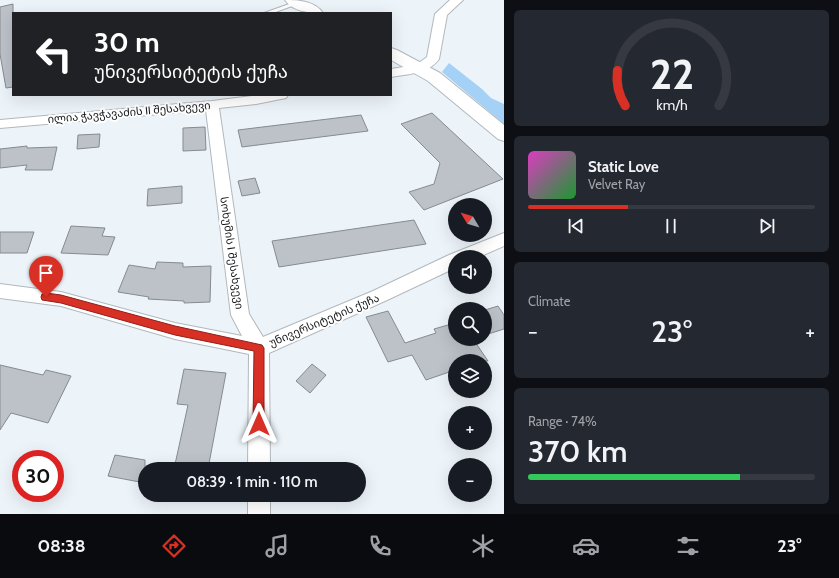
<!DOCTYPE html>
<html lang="en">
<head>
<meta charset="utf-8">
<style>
  body { margin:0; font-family:Cabin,"Noto Sans Georgian",sans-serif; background:#242831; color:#f1f3f6; height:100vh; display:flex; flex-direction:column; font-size:15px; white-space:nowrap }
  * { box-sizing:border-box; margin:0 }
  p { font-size:13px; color:#9ea1a6 }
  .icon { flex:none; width:22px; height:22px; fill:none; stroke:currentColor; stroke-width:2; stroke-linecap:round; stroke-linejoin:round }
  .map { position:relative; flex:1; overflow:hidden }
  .details { display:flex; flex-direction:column; gap:10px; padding:10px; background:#0d0f14; width:335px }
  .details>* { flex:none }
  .hud { position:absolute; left:12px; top:12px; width:380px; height:84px; border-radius:0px; box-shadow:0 4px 16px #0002; background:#202124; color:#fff; overflow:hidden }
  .needle { width:26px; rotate:308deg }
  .controls { position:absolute; left:448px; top:198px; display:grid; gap:8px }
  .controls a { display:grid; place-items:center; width:44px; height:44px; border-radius:50%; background:#171b24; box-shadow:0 4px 16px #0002; font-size:20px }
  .speed { position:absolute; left:12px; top:450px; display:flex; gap:8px; font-size:20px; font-weight:700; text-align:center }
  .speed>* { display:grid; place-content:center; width:52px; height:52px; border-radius:50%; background:#171b24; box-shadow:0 4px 16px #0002; line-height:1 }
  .speed .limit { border:6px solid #d22; background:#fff; color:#111 }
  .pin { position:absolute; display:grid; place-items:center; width:34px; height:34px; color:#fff; margin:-41px -17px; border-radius:50% 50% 50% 0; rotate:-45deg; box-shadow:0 0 4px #0007 }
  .pin .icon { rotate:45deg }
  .me { position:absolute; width:44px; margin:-22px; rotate:0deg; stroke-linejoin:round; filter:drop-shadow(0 0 3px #0008) }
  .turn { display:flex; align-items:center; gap:14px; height:84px; padding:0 16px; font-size:18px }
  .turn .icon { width:52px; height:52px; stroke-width:2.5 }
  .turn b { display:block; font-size:28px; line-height:34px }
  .big { font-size:30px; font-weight:600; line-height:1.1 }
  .details .card { flex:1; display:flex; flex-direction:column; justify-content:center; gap:6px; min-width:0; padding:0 14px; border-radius:6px; background:#242831 }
  .details .dial { align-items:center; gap:0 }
  .dial svg { height:104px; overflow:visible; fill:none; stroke:#363941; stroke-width:7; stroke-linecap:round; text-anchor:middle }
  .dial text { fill:#f1f3f6; stroke:none }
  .song { display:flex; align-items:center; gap:12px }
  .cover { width:48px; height:48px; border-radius:6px; background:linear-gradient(135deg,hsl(310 70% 55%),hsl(130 70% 35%)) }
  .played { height:4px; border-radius:2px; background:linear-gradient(90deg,#d93025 35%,#363941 35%) }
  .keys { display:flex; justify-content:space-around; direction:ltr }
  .heat { display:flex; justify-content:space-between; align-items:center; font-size:22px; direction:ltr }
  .charge { height:6px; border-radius:3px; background:linear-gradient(90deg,#34c759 74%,#363941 0) }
  .trip { position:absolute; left:138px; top:462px; width:228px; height:40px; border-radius:20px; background:#171b24; box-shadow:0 4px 16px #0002; font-weight:600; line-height:40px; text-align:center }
  .dock { display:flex; height:64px; justify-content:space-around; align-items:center; background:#090b0e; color:#9ea1a6 }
  .dock .icon { width:28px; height:28px }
  .dock .active { color:#d93025 }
  .dock b { font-size:18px; color:#f1f3f6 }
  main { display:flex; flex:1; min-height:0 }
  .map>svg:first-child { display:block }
  .green { fill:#a6d1f6 }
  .building { fill:#bcc2c8; stroke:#858b90 }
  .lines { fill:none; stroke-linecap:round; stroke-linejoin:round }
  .lane-casing { stroke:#b2b8bd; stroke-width:2 }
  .street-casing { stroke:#b2b8bd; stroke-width:2 }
  .secondary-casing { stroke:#b2b8bd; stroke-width:2 }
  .lane { fill:#fff; fill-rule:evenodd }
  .street { fill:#fff; fill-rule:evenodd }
  .secondary { fill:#fff; fill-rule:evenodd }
  .route { fill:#d93025; stroke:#8d1f18 }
  .labels { text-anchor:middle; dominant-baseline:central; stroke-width:4; stroke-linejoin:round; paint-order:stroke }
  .street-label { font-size:11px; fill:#151719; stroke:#fff }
</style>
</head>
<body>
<main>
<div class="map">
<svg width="504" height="514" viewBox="0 0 504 514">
  <rect width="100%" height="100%" fill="#edf4f9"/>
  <polygon class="green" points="449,63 482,89 491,98 504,104 504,124 442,72"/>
  <g class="building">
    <polygon points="13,4 13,87 6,88 0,54 0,7"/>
    <polygon points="432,113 503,179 424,210 409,192 434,184 440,163 401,124"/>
    <polygon points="361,115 368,131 242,147 238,130"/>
    <polygon points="205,127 206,150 183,151 183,128"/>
    <polygon points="100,134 99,147 77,149 78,135"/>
    <polygon points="27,146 27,148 57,147 52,170 25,170 27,165 0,168 0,149"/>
    <polygon points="255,178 260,193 242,196 238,181"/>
    <polygon points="182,186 182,203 147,206 148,189"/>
    <polygon points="414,220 426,244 279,267 272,241"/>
    <polygon points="71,226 105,228 102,236 115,237 108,255 61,253"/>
    <polygon points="0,232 34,232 27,253 0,253"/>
    <polygon points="157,262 183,263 183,267 211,266 210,302 184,303 184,301 148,299 149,297 118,292 129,265 155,269"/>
    <polygon points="498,306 504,315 504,329 485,335 485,310"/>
    <polygon points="388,311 405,343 436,333 434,329 455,323 455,339 473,339 488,361 455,361 455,370 426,380 412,355 388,362 366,317"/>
    <polygon points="312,364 326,375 310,393 296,381"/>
    <polygon points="0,365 43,375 46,370 71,376 48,423 11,413 0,430"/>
    <polygon points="184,369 226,373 208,469 174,469 188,405 177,404"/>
    <polygon points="115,455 145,460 145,483 108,476"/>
  </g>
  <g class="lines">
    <defs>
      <polygon id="lane" points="295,2 300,3 273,13 264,13"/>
      <g id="street">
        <path d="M450,0H463L447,15L439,59C429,74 407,74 391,77V69L416,65L427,57L435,14Z"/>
        <polygon points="260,95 288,95 286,98 256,104 219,108 249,314 263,337 373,291 449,255 504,233 504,246 479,257 455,257 455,268 385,301 269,353 270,469 248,469 249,354 175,339 61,306 0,298 0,284 61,292 175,323 242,336 231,315 206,110 0,128 0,120 212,101"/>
        <rect x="248" y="495" width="22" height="19"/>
      </g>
      <g id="secondary">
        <path d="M285,0C298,0 315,1 323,13C310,13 293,12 285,0Z"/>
        <polygon points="391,48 397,50 440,73 504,125 504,141 498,139 428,81 391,60"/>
      </g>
    </defs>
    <use href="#lane" class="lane-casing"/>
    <use href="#street" class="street-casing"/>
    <use href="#secondary" class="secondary-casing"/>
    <use href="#lane" class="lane"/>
    <use href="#street" class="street"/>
    <use href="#secondary" class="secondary"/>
  </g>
  <polygon class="route" points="46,293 61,295 175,326 262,345 264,348 264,424 263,427 259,429 255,427 253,424 254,351 175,335 61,303 42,300 41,297 42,294"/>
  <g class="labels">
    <g class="street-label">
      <text transform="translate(129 112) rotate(-5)">ილია ჭავჭავაძის II შესახვევი</text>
      <text transform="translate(232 253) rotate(82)">სოხუმის I შესახვევი</text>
      <text transform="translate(324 320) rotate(-23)">უნივერსიტეტის ქუჩა</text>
    </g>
  </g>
</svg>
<div class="controls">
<a><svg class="needle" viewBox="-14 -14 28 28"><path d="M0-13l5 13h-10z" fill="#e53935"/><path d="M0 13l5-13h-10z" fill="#9ea1a6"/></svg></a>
<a><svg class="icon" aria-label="sound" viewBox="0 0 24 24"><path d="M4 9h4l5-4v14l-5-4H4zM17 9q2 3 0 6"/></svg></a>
<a><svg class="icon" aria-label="search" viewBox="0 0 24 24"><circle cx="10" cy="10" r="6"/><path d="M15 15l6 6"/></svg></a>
<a><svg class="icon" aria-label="layers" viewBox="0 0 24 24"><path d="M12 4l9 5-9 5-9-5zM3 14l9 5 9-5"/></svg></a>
<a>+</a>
<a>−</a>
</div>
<div class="speed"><div class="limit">30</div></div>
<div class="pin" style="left:46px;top:297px;background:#d93025"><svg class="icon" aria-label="arrive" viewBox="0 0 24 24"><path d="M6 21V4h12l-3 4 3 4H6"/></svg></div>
<svg class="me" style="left:259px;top:424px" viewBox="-20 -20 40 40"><path d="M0-17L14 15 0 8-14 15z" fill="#d93025" stroke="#fff" stroke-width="4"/></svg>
<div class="trip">08:39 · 1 min · 110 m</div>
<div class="hud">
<div class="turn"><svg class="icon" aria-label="left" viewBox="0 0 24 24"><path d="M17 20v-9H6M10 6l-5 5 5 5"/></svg><div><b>30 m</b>უნივერსიტეტის ქუჩა</div></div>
</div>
</div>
<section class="details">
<div class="card dial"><svg viewBox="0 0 100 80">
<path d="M14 69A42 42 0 1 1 86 69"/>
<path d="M14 69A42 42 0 0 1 8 42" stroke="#d93025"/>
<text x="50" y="56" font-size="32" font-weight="700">22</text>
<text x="50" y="72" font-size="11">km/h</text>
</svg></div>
<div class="card">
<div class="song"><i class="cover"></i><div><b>Static Love</b><p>Velvet Ray</p></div></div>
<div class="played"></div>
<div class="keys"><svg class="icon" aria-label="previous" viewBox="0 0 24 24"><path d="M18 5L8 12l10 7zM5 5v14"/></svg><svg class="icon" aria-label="pause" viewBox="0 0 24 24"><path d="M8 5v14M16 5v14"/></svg><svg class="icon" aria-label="next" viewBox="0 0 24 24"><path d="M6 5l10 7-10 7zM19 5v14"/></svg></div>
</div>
<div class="card"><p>Climate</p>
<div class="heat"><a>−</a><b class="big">23°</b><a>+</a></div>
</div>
<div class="card"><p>Range · 74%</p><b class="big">370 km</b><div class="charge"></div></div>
</section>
</main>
<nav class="dock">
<b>08:38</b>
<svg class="icon active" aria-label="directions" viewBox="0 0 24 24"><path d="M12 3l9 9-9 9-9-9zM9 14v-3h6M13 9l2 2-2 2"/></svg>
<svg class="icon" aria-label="music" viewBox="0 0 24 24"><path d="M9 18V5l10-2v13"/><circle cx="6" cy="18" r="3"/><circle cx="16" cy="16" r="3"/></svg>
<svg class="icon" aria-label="phone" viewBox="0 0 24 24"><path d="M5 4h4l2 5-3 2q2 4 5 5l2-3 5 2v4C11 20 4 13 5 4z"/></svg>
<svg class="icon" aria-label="climate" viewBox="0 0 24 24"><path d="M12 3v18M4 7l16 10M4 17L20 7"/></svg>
<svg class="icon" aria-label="car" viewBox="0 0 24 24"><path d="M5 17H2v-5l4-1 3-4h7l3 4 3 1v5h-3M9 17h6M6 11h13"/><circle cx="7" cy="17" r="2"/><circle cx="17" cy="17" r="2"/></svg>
<svg class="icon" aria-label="filters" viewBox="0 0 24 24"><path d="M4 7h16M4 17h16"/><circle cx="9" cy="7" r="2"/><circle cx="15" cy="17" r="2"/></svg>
<b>23°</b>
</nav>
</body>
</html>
